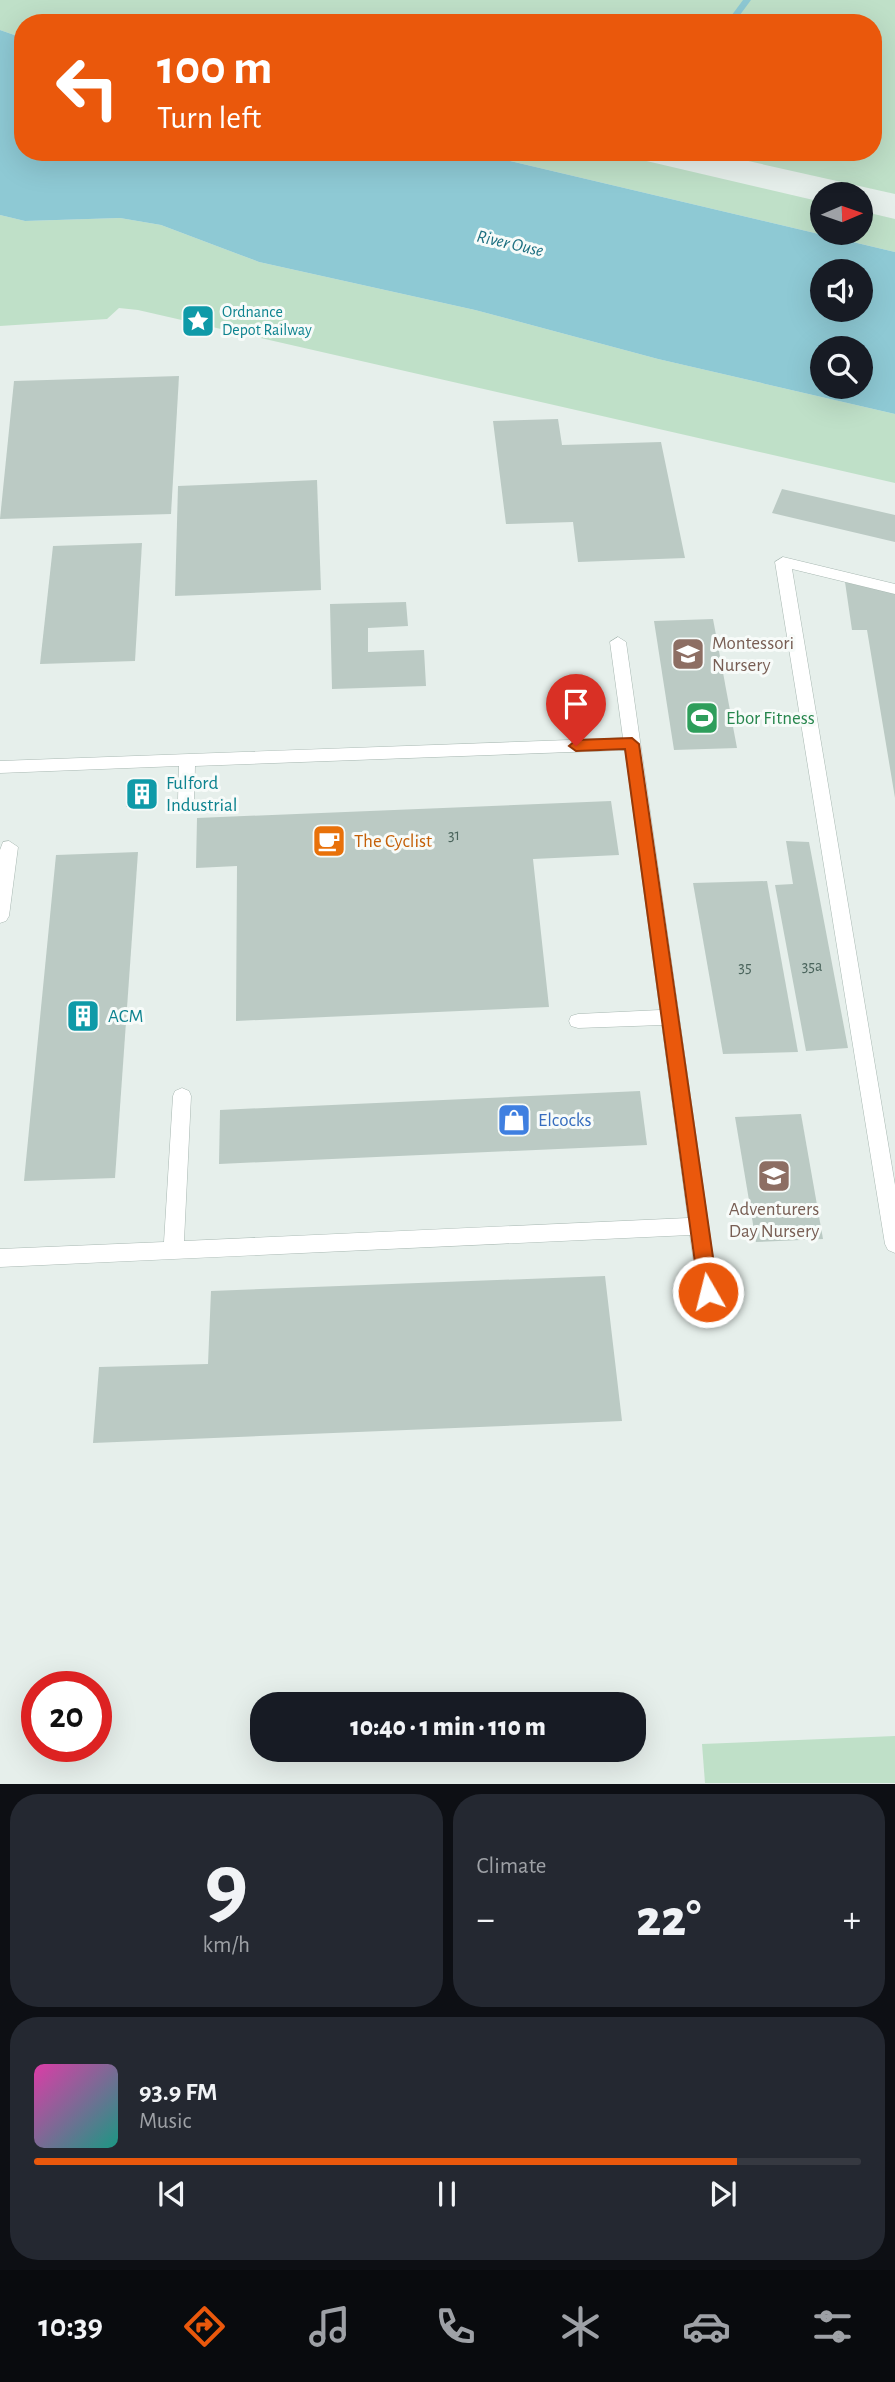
<!DOCTYPE html>
<html lang="en">
<head>
<meta charset="utf-8">
<style>
  body { margin:0; font-family:"Alegreya Sans",sans-serif; background:#242831; color:#f1f3f6; height:100vh; display:flex; flex-direction:column; font-size:26px; white-space:nowrap }
  * { box-sizing:border-box; margin:0 }
  p { font-size:23px; color:#9ea1a6 }
  .icon { flex:none; width:38px; height:38px; fill:none; stroke:currentColor; stroke-width:2; stroke-linecap:round; stroke-linejoin:round }
  .map { position:relative; height:1784px; overflow:hidden }
  .sheet { display:flex; flex-direction:column; gap:10px; padding:10px; background:#0d0f14; flex:1 }
  .sheet>* { flex:none }
  .guide { position:absolute; left:14px; top:14px; width:868px; height:147px; border-radius:28px; box-shadow:0 7px 28px #0002; background:#ea580c; color:#fff; overflow:hidden }
  .needle { width:46px; rotate:88deg }
  .buttons { position:absolute; left:810px; top:182px; display:grid; gap:14px }
  .buttons a { display:grid; place-items:center; width:63px; height:63px; border-radius:50%; background:#171b24; box-shadow:0 7px 28px #0002; font-size:35px }
  .speed { position:absolute; left:21px; top:1671px; display:flex; gap:14px; font-size:35px; font-weight:700; text-align:center }
  .speed>* { display:grid; place-content:center; width:91px; height:91px; border-radius:50%; background:#171b24; box-shadow:0 7px 28px #0002; line-height:1 }
  .speed .limit { border:10px solid #d22; background:#fff; color:#111 }
  .pin { position:absolute; display:grid; place-items:center; width:60px; height:60px; color:#fff; margin:-72px -30px; border-radius:50% 50% 50% 0; rotate:-45deg; box-shadow:0 0 7px #0007 }
  .pin .icon { rotate:45deg }
  .me { position:absolute; width:77px; margin:-38px; rotate:352deg; stroke-linejoin:round; filter:drop-shadow(0 0 5px #0008) }
  .turn { display:flex; align-items:center; gap:24px; height:147px; padding:0 28px; font-size:32px }
  .turn .icon { width:91px; height:91px; stroke-width:2.5 }
  .turn b { display:block; font-size:49px; line-height:60px }
  .big { font-size:52px; font-weight:800; line-height:1.1 }
  .sheet .tile { flex:1; display:flex; flex-direction:column; justify-content:center; gap:10px; min-width:0; padding:0 24px; border-radius:28px; background:#242831 }
  .sheet .dial { align-items:center; gap:0 }
  .dial b { font-size:91px; line-height:1 }
  .song { display:flex; align-items:center; gap:21px }
  .cover { width:84px; height:84px; border-radius:10px; background:linear-gradient(135deg,hsl(320 70% 55%),hsl(170 70% 35%)) }
  .played { height:7px; border-radius:4px; background:linear-gradient(90deg,#ea580c 85%,#363941 85%) }
  .keys { display:flex; justify-content:space-around; direction:ltr }
  .heat { display:flex; justify-content:space-between; align-items:center; font-size:38px; direction:ltr }
  .sheet .tiles { flex:1; display:grid; gap:10px; grid-template-columns:1fr 1fr }
  .tile:last-child { grid-column:span 2 }
  .trip { position:absolute; left:250px; top:1692px; width:396px; height:70px; border-radius:28px; background:#171b24; box-shadow:0 7px 28px #0002; font-weight:800; line-height:70px; text-align:center }
  .menu { display:flex; height:112px; justify-content:space-around; align-items:center; background:#090b0e; color:#9ea1a6 }
  .menu .icon { width:49px; height:49px }
  .menu .active { color:#ea580c }
  .menu b { font-size:32px; color:#f1f3f6 }
  .map>svg:first-child { display:block }
  .green { fill:#bfe0c8 }
  .water { fill:#8ec9d4; fill-rule:evenodd }
  .lines { fill:none; stroke-linecap:round; stroke-linejoin:round }
  .stream { fill:#8ec9d4; fill-rule:evenodd }
  .building { fill:#bbcac4 }
  .lane-casing { stroke:#a8b8b2; stroke-width:1 }
  .lane { fill:#fff; fill-rule:evenodd }
  .route { fill:#ea580c; stroke:#983908; stroke-width:2 }
  .labels { text-anchor:middle; dominant-baseline:central; stroke-width:6; stroke-linejoin:round; paint-order:stroke }
  .far-culture-label { font-size:16px; fill:#0d838f; stroke:#f7fbf9; text-anchor:start }
  .number-label { font-size:16px; fill:#4a645c }
  .far-water-label { font-size:18px; font-style:italic; fill:#1c6f80; stroke:#f7fbf9 }
  .education-label { font-size:19px; fill:#785e54; stroke:#f7fbf9; text-anchor:start }
  .leisure-label { font-size:19px; fill:#27864d; stroke:#f7fbf9; text-anchor:start }
  .culture-label { font-size:19px; fill:#0d838f; stroke:#f7fbf9; text-anchor:start }
  .food-label { font-size:19px; fill:#c56008; stroke:#f7fbf9; text-anchor:start }
  .shop-label { font-size:19px; fill:#366cbe; stroke:#f7fbf9; text-anchor:start }
</style>
</head>
<body>
<div class="map">
<svg width="895" height="1784" viewBox="0 0 895 1784">
  <rect width="100%" height="100%" fill="#e6efeb"/>
  <g class="green">
    <polygon points="0,0 895,0 895,194 708,152 873,152 873,23 23,23 23,38 0,30"/>
    <polygon points="472,152 608,152 822,202 822,233 861,233 861,211 895,219 895,252"/>
    <polygon points="0,215 25,221 120,218 161,225 259,262 475,310 658,359 895,414 895,483 138,310 119,308 107,319 0,326"/>
    <polygon points="895,1736 895,1783 705,1783 702,1744"/>
  </g>
  <path class="water" d="M0,30L23,38V152H472L895,252V414L658,359L475,310L259,262L161,225L120,218L25,221L0,215ZM822,271H861V310H822ZM822,348H861V387H822Z"/>
  <g class="lines">
    <polygon class="stream" points="743,0 751,0 734,23 726,23"/>
  </g>
  <g class="building">
    <polygon points="179,376 171,514 0,519 14,381"/>
    <polygon points="558,419 562,445 661,442 685,558 578,562 573,522 506,524 493,421"/>
    <polygon points="317,480 321,590 175,596 178,486"/>
    <polygon points="782,489 895,515 895,542 772,513"/>
    <polygon points="142,543 135,661 40,664 53,546"/>
    <polygon points="845,582 895,594 895,798 867,630 852,630"/>
    <polygon points="406,602 408,626 368,628 368,652 424,650 426,686 332,689 330,604"/>
    <polygon points="713,619 737,748 674,750 654,621"/>
    <polygon points="157,782 156,806 126,807 128,783"/>
    <polygon points="611,801 619,855 533,859 549,1007 236,1021 237,866 196,868 197,818"/>
    <polygon points="786,841 809,842 848,1048 806,1051 775,885 793,884"/>
    <polygon points="138,852 115,1178 24,1181 56,855"/>
    <polygon points="767,881 798,1052 723,1054 693,883"/>
    <polygon points="640,1091 647,1145 219,1164 220,1110"/>
    <polygon points="801,1114 823,1239 756,1242 735,1117"/>
    <polygon points="605,1276 622,1421 93,1443 99,1367 208,1364 211,1291"/>
  </g>
  <g class="lines">
    <defs>
      <g id="lane">
        <polygon points="783,557 895,584 895,594 792,569 895,1185 895,1253 888,1250 885,1244 775,562"/>
        <polygon points="618,637 626,642 718,1292 715,1298 708,1301 701,1298 698,1292 690,1235 0,1267 0,1249 164,1242 173,1096 175,1091 182,1088 189,1091 191,1096 184,1241 688,1218 662,1025 578,1028 571,1026 569,1021 571,1016 578,1014 660,1010 625,750 195,766 194,800 186,806 178,800 179,766 0,773 0,761 623,738 610,642"/>
        <polygon points="9,841 18,847 9,916 6,921 0,923 0,850 3,842"/>
      </g>
    </defs>
    <use href="#lane" class="lane-casing"/>
    <use href="#lane" class="lane"/>
  </g>
  <polygon class="route" points="632,738 639,744 718,1292 715,1298 702,1298 699,1292 625,749 576,751 569,746 576,740"/>
  <defs>
    <symbol id="sight-square" viewBox="-11 -11 22 22"><rect x="-9" y="-9" width="18" height="18" rx="4" fill="#0f9aa8" stroke="#f7fbf9"/><path d="M0-6L1.8-2.2L6-1.7L2.9 1.2L3.7 5.4L0 3.3L-3.7 5.4L-2.9 1.2L-6-1.7L-1.8-2.2Z" fill="#fff"/></symbol>
    <symbol id="school-square" viewBox="-11 -11 22 22"><rect x="-9" y="-9" width="18" height="18" rx="4" fill="#8d6e63" stroke="#f7fbf9"/><path d="M0-5L7-2L0 1L-7-2ZM-4 1L0 2.5L4 1V4Q0 6-4 4Z" fill="#fff"/></symbol>
    <symbol id="stadium-square" viewBox="-11 -11 22 22"><rect x="-9" y="-9" width="18" height="18" rx="4" fill="#2e9e5b" stroke="#f7fbf9"/><path d="M0-5a6.5 5 0 1 0 0 10a6.5 5 0 1 0 0-10ZM-3.5-1.8h7v3.6h-7Z" fill="#fff"/></symbol>
    <symbol id="building-square" viewBox="-11 -11 22 22"><rect x="-9" y="-9" width="18" height="18" rx="4" fill="#0f9aa8" stroke="#f7fbf9"/><path d="M-4-6H4V6H1V3H-1V6H-4ZM-2.5-4.3h1.7v1.8h-1.7ZM.8-4.3h1.7v1.8H.8ZM-2.5-1h1.7V.8h-1.7ZM.8-1h1.7V.8H.8Z" fill="#fff"/></symbol>
    <symbol id="cafe-square" viewBox="-11 -11 22 22"><rect x="-9" y="-9" width="18" height="18" rx="4" fill="#e8710a" stroke="#f7fbf9"/><path d="M-5.5-4.5H6V0H3Q3 3.5 0 3.5H-2.5Q-5.5 3.5-5.5 0ZM3-3.2v2h1.7v-2ZM-6 4.5H4V6H-6Z" fill="#fff"/></symbol>
    <symbol id="shop-square" viewBox="-11 -11 22 22"><rect x="-9" y="-9" width="18" height="18" rx="4" fill="#3f7fe0" stroke="#f7fbf9"/><path d="M-5-2.5h2.3a2.7 3.5 0 0 1 5.4 0H5L5.5 6h-11ZM-1.5-2.5h3a1.5 2.3 0 0 0-3 0Z" fill="#fff"/></symbol>
  </defs>
  <g fill-rule="evenodd">
    <use href="#sight-square" x="179" y="302" width="38" height="38"/>
    <use href="#school-square" x="669" y="635" width="38" height="38"/>
    <use href="#stadium-square" x="683" y="699" width="38" height="38"/>
    <use href="#building-square" x="123" y="775" width="38" height="38"/>
    <use href="#cafe-square" x="310" y="822" width="38" height="38"/>
    <use href="#building-square" x="64" y="997" width="38" height="38"/>
    <use href="#shop-square" x="495" y="1101" width="38" height="38"/>
    <use href="#school-square" x="755" y="1157" width="38" height="38"/>
  </g>
  <g class="labels">
    <g class="far-culture-label">
      <text x="222" y="312">Ordnance<tspan x="222" dy="18">Depot Railway</tspan></text>
    </g>
    <g class="number-label">
      <text x="454" y="835">31</text>
      <text x="812" y="966">35a</text>
      <text x="745" y="967">35</text>
    </g>
    <g class="far-water-label">
      <text transform="translate(510 244) rotate(13)">River Ouse</text>
    </g>
    <g class="education-label">
      <text x="712" y="643">Montessori<tspan x="712" dy="22">Nursery</tspan></text>
      <text x="774" y="1209" text-anchor="middle">Adventurers<tspan x="774" dy="22">Day Nursery</tspan></text>
    </g>
    <g class="leisure-label">
      <text x="726" y="718">Ebor Fitness</text>
    </g>
    <g class="culture-label">
      <text x="166" y="783">Fulford<tspan x="166" dy="22">Industrial</tspan></text>
      <text x="108" y="1016">ACM</text>
    </g>
    <g class="food-label">
      <text x="354" y="841">The Cyclist</text>
    </g>
    <g class="shop-label">
      <text x="538" y="1120">Elcocks</text>
    </g>
  </g>
</svg>
<div class="buttons">
<a><svg class="needle" viewBox="-14 -14 28 28"><path d="M0-13l5 13h-10z" fill="#e53935"/><path d="M0 13l5-13h-10z" fill="#9ea1a6"/></svg></a>
<a><svg class="icon" aria-label="sound" viewBox="0 0 24 24"><path d="M4 9h4l5-4v14l-5-4H4zM17 9q2 3 0 6"/></svg></a>
<a><svg class="icon" aria-label="search" viewBox="0 0 24 24"><circle cx="10" cy="10" r="6"/><path d="M15 15l6 6"/></svg></a>
</div>
<div class="speed"><div class="limit">20</div></div>
<div class="pin" style="left:576px;top:746px;background:#d93025"><svg class="icon" aria-label="arrive" viewBox="0 0 24 24"><path d="M6 21V4h12l-3 4 3 4H6"/></svg></div>
<svg class="me" style="left:708px;top:1292px" viewBox="-20 -20 40 40"><circle r="17" fill="#ea580c" stroke="#fff" stroke-width="3"/><path d="M0-11L8 9 0 5-8 9z" fill="#fff"/></svg>
<div class="trip">10:40 · 1 min · 110 m</div>
<div class="guide">
<div class="turn"><svg class="icon" aria-label="left" viewBox="0 0 24 24"><path d="M17 20v-9H6M10 6l-5 5 5 5"/></svg><div><b>100 m</b>Turn left</div></div>
</div>
</div>
<section class="sheet">
<div class="tiles">
<div class="tile dial"><b>9</b><p>km/h</p></div>
<div class="tile"><p>Climate</p>
<div class="heat"><a>−</a><b class="big">22°</b><a>+</a></div>
</div>
<div class="tile">
<div class="song"><i class="cover"></i><div><b>93.9 FM</b><p>Music</p></div></div>
<div class="played"></div>
<div class="keys"><svg class="icon" aria-label="previous" viewBox="0 0 24 24"><path d="M18 5L8 12l10 7zM5 5v14"/></svg><svg class="icon" aria-label="pause" viewBox="0 0 24 24"><path d="M8 5v14M16 5v14"/></svg><svg class="icon" aria-label="next" viewBox="0 0 24 24"><path d="M6 5l10 7-10 7zM19 5v14"/></svg></div>
</div>
</div>
</section>
<nav class="menu">
<b>10:39</b>
<svg class="icon active" aria-label="directions" viewBox="0 0 24 24"><path d="M12 3l9 9-9 9-9-9zM9 14v-3h6M13 9l2 2-2 2"/></svg>
<svg class="icon" aria-label="music" viewBox="0 0 24 24"><path d="M9 18V5l10-2v13"/><circle cx="6" cy="18" r="3"/><circle cx="16" cy="16" r="3"/></svg>
<svg class="icon" aria-label="phone" viewBox="0 0 24 24"><path d="M5 4h4l2 5-3 2q2 4 5 5l2-3 5 2v4C11 20 4 13 5 4z"/></svg>
<svg class="icon" aria-label="climate" viewBox="0 0 24 24"><path d="M12 3v18M4 7l16 10M4 17L20 7"/></svg>
<svg class="icon" aria-label="car" viewBox="0 0 24 24"><path d="M5 17H2v-5l4-1 3-4h7l3 4 3 1v5h-3M9 17h6M6 11h13"/><circle cx="7" cy="17" r="2"/><circle cx="17" cy="17" r="2"/></svg>
<svg class="icon" aria-label="filters" viewBox="0 0 24 24"><path d="M4 7h16M4 17h16"/><circle cx="9" cy="7" r="2"/><circle cx="15" cy="17" r="2"/></svg>
</nav>
</body>
</html>
